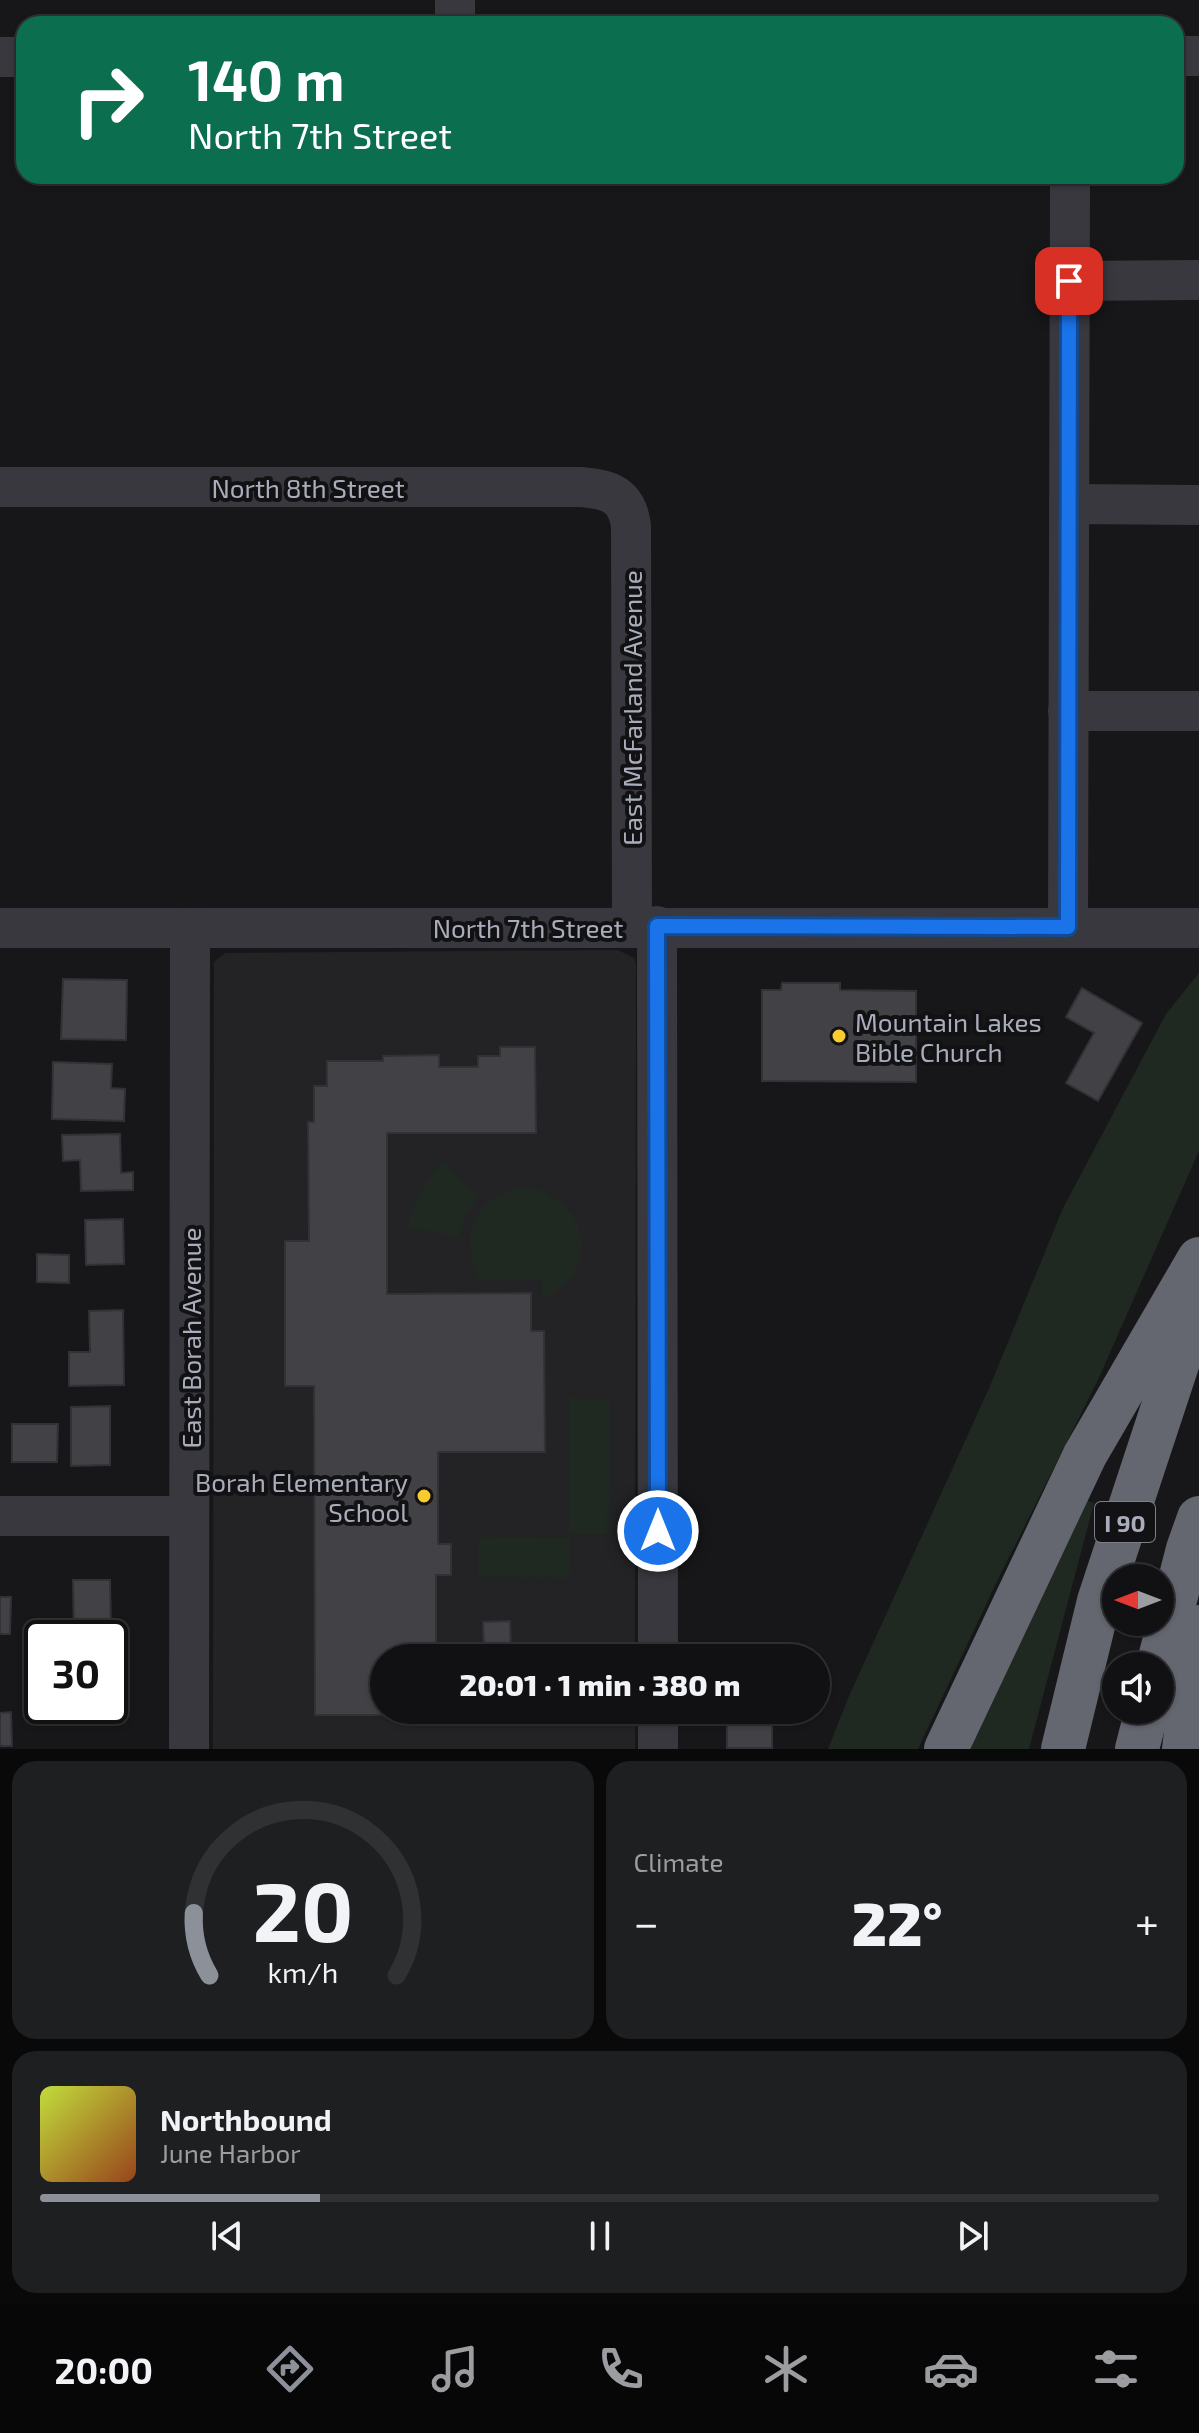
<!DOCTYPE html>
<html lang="en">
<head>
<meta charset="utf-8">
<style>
  body { margin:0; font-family:"Exo 2",sans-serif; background:#1e1f21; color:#f1f3f6; height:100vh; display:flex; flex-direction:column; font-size:30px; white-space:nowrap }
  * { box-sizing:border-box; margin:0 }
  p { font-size:26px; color:#9c9da0 }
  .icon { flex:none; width:44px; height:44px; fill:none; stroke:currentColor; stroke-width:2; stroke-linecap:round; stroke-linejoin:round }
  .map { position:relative; height:1749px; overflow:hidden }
  .side { display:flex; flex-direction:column; gap:12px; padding:12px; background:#09090a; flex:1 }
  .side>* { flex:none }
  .guide { position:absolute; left:16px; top:16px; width:1168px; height:168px; border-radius:24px; box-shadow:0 2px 6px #0004,0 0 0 2px #303133; background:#0b6e4f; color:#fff; overflow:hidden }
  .needle { width:52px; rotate:270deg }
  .fabs { position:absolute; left:1102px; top:1564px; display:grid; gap:16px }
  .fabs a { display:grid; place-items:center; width:72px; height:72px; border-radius:50%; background:#111113; box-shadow:0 2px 6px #0004,0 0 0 2px #303133; font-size:40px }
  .speed { position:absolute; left:24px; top:1620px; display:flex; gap:16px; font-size:40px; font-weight:700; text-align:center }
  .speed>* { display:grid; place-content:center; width:104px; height:104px; border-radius:50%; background:#111113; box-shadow:0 2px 6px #0004,0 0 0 2px #303133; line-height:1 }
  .speed .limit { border:4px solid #111; border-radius:12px; background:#fff; color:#111 }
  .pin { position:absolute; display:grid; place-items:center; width:68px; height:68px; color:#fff; margin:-34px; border-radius:16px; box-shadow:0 4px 12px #0006 }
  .me { position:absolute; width:88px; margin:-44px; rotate:0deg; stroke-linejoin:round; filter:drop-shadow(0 0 6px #0008) }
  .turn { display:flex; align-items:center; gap:28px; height:168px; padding:0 40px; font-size:36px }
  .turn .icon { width:104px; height:104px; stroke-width:2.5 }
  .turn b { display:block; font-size:56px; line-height:68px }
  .big { font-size:60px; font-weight:800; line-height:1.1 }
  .side .tile { flex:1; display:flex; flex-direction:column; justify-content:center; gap:12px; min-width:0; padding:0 28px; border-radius:24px; background:#1e1f21 }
  .side .dial { align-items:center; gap:0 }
  .dial svg { height:208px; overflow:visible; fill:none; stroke:#303133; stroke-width:7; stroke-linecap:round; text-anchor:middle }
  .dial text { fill:#f1f3f6; stroke:none }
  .song { display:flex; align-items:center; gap:24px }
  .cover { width:96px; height:96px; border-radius:12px; background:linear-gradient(135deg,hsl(70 70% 55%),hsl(20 70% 35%)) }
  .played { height:8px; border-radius:4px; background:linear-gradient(90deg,#8c9099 25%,#303133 25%) }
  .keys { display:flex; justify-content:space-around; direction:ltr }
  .heat { display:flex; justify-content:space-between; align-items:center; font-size:44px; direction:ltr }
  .side .tiles { flex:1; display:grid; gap:12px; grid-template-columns:1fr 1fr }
  .tile:last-child { grid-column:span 2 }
  .trip { position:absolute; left:370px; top:1644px; width:460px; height:80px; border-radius:40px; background:#111113; box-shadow:0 2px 6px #0004,0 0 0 2px #303133; font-weight:800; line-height:80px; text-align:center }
  .menu { display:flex; height:128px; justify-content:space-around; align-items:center; background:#070708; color:#9c9da0 }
  .menu .icon { width:56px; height:56px }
  .menu .on { color:#8c9099 }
  .menu b { font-size:36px; color:#f1f3f6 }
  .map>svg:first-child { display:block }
  .built { fill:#232326 }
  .green { fill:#1f2821 }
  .building { fill:#414146; stroke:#323135; stroke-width:2 }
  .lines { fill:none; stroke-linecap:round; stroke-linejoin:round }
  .minor { stroke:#38383e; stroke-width:40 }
  .highway { stroke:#646670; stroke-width:44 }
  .route-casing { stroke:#114b97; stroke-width:20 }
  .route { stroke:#1a73e8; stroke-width:14 }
  .poi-dot { fill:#f8cc31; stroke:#121214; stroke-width:3 }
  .labels { text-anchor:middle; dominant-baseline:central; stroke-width:8; stroke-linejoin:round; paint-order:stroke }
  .shield { fill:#121214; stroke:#7c7e88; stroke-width:2 }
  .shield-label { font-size:24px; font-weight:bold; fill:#a9acba }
  .street-label { font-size:26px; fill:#a9acba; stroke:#121214 }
  .poi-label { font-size:26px; fill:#a9acba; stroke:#121214; text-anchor:start }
</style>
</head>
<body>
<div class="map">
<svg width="1199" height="1749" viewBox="0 0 1199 1749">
  <rect width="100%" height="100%" fill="#171719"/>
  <polygon class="built" points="618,950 634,958 636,965 635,1658 384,1658 384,1710 635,1710 635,1749 213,1749 214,962 225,953"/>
  <g class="green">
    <polygon points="1199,973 1199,1151 1098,1380 999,1577 918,1749 828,1749 849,1696 990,1386 1063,1208 1166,1014"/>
    <path d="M444,1161L478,1197L466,1214L459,1236L407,1228C414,1201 425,1181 444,1161Z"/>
    <path d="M529,1187C591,1201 602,1272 542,1299V1280H480C456,1233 475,1193 529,1187Z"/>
    <polygon points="569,1398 609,1399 609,1534 569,1534"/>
    <polygon points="1082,1499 1094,1503 1029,1749 968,1749"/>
    <polygon points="479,1537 570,1538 569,1578 479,1577"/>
  </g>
  <g class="building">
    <polygon points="63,979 127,980 126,1040 61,1039"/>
    <polygon points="782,983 840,983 840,990 916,991 916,1082 762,1081 762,990 781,990"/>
    <polygon points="1082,988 1142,1023 1098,1101 1066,1083 1094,1033 1066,1017"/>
    <polygon points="500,1047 535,1047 536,1133 387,1133 387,1294 531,1293 531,1331 544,1331 545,1452 438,1452 438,1544 451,1544 451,1575 436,1575 436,1658 384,1658 384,1710 436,1710 436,1715 315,1715 314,1386 285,1386 285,1241 309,1241 308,1122 314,1122 314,1086 327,1086 327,1061 383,1061 383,1056 439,1055 439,1067 478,1067 478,1056 500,1056"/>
    <polygon points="53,1062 112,1064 111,1088 125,1089 124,1121 52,1119"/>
    <polygon points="120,1134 121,1173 133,1172 133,1190 81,1191 80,1160 63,1161 62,1135"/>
    <polygon points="123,1219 124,1264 86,1265 85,1220"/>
    <polygon points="37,1254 69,1255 69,1283 37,1282"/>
    <polygon points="123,1310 124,1385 69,1386 69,1352 90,1352 89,1311"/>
    <polygon points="110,1406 110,1465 71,1466 71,1407"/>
    <polygon points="12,1424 58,1424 57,1462 12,1462"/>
    <polygon points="73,1580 110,1580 111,1633 74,1633"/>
    <polygon points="0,1597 11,1597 10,1634 0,1634"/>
    <polygon points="510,1621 511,1649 484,1649 483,1622"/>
    <polygon points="72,1706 109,1706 109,1723 72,1722"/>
    <polygon points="11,1712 12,1746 0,1746 0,1713"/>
    <rect x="727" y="1716" width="45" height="32"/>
  </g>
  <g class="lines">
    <g class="minor">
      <polyline points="455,0 455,24"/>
      <polyline points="1176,56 1199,56"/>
      <polyline points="0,57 24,57"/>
      <polyline points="1069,281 1199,280"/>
      <path d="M0,487H580C608,489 627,494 631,526L632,926"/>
      <polyline points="1069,504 1199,505"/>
      <polyline points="1068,711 1199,711"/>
      <polyline points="657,926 658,1658"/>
      <polyline points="1068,927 1070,176"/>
      <polyline points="0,928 1199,928"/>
      <polyline points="0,1516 188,1516"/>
      <polyline points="658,1710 658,1749"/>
      <polyline points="189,1749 190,928"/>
    </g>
    <g class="highway">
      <polyline points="1158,1666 1188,1549 1199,1518"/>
      <polyline points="946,1749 1085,1455 1199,1259"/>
      <polyline points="1063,1749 1099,1601 1199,1298"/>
      <polyline points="1137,1749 1147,1710"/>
      <polyline points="1184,1749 1199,1627"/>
    </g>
  </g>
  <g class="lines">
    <defs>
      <polyline id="route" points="658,1531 657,926 1068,927 1069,281"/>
    </defs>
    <use href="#route" class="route-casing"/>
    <use href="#route" class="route"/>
  </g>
  <g class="poi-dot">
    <circle cx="839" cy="1036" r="8"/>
    <circle cx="424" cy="1496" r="8"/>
  </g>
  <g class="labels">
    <rect class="shield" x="1095" y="1502" width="60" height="40" rx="6"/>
    <g class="shield-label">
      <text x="1125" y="1522">I 90</text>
    </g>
    <g class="street-label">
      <text x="308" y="487">North 8th Street</text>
      <text transform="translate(631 708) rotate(-90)">East McFarland Avenue</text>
      <text x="528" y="927">North 7th Street</text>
      <text transform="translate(190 1338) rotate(-90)">East Borah Avenue</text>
    </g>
    <g class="poi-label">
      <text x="855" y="1021">Mountain Lakes<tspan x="855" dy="30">Bible Church</tspan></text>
      <text x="408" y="1481" text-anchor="end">Borah Elementary<tspan x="408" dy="30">School</tspan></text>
    </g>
  </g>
</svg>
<div class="fabs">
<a><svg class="needle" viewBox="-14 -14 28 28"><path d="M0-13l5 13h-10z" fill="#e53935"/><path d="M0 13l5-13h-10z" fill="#9c9da0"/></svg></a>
<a><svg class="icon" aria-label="sound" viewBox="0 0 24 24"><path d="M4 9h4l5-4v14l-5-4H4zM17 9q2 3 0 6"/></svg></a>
</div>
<div class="speed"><div class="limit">30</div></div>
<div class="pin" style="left:1069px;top:281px;background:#d93025"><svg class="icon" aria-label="arrive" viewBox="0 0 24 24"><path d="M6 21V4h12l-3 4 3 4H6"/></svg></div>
<svg class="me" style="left:658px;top:1531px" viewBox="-20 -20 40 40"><circle r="17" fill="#1a73e8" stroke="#fff" stroke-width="3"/><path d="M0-11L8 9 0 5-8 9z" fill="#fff"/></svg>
<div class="trip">20:01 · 1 min · 380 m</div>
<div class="guide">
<div class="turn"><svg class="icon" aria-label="right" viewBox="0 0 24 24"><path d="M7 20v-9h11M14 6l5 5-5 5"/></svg><div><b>140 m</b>North 7th Street</div></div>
</div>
</div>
<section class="side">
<div class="tiles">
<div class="tile dial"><svg viewBox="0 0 100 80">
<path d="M14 69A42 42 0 1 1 86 69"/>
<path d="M14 69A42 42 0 0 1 8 45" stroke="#8c9099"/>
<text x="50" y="56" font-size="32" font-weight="700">20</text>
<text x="50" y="72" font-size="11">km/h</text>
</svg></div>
<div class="tile"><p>Climate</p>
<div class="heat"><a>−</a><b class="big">22°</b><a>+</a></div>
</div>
<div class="tile">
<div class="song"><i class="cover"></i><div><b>Northbound</b><p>June Harbor</p></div></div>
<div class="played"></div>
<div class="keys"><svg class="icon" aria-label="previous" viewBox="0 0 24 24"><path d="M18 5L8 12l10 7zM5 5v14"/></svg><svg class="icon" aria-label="pause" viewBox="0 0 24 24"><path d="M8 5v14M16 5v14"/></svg><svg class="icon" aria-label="next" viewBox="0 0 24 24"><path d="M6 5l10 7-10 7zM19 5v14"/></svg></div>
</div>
</div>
</section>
<nav class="menu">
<b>20:00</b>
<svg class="icon on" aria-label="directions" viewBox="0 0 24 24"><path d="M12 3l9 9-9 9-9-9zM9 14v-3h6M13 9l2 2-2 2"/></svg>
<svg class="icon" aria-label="music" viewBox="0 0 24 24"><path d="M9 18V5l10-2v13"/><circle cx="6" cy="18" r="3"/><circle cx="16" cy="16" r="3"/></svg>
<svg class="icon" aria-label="phone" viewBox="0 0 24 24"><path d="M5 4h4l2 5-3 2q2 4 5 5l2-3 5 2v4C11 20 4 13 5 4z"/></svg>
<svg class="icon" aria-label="climate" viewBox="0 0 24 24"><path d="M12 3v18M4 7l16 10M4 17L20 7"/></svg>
<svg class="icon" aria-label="car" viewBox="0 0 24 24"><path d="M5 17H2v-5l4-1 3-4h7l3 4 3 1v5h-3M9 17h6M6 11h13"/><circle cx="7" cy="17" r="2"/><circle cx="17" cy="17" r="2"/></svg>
<svg class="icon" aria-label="filters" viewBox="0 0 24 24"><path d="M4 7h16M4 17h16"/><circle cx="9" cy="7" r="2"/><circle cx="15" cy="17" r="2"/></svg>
</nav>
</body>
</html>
